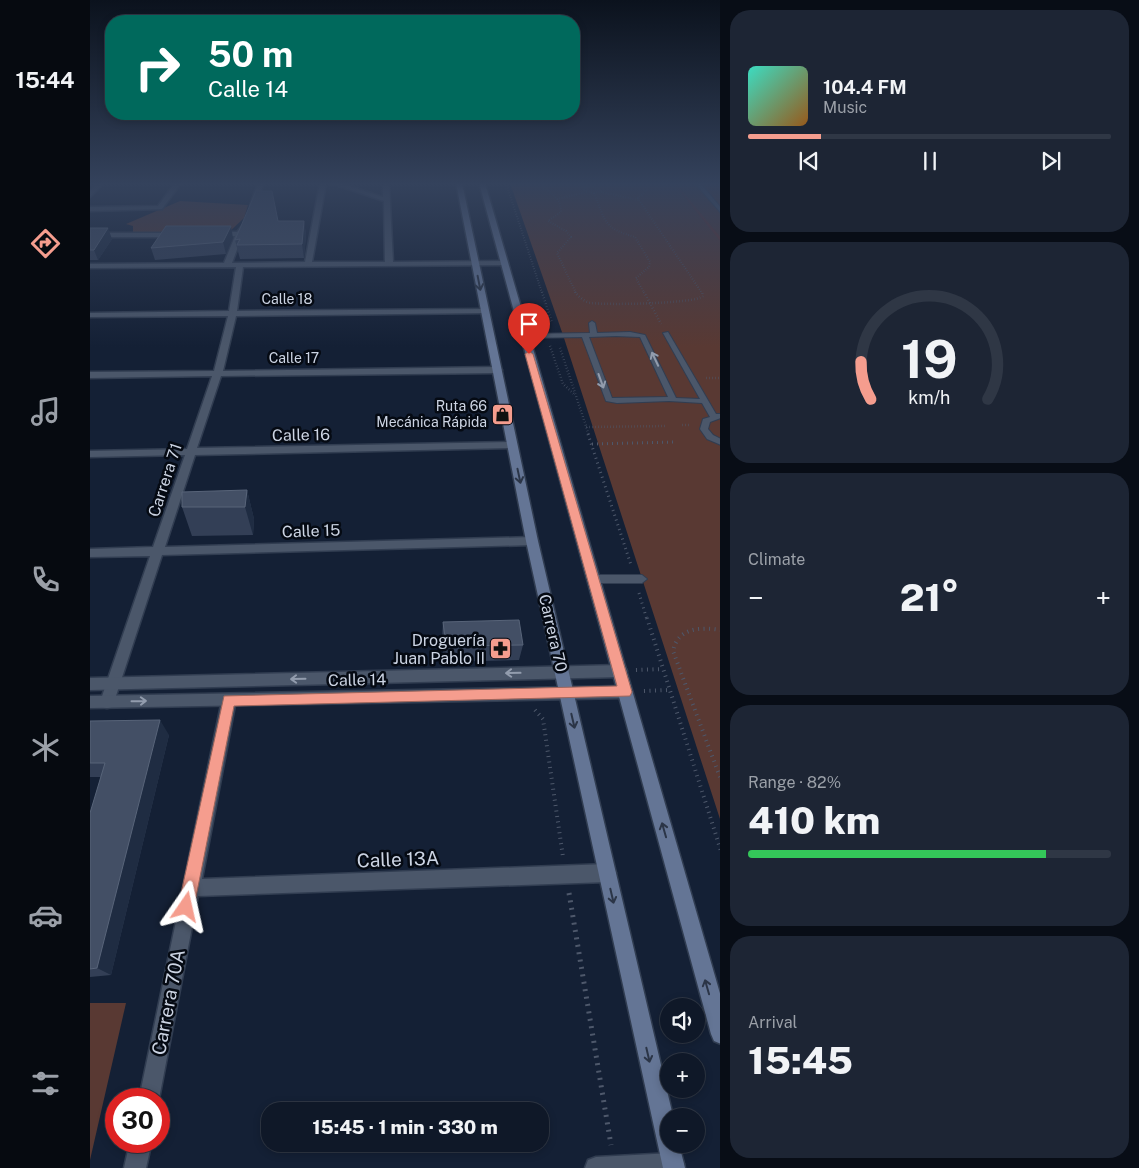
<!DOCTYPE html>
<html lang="en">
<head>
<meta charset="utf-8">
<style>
  body { margin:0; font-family:"Public Sans",sans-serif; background:#1d2534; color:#f1f3f6; height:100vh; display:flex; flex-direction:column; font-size:19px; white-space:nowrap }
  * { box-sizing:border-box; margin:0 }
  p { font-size:16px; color:#9ba0a8 }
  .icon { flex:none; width:28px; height:28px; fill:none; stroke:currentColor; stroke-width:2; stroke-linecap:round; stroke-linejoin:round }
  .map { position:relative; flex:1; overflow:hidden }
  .panel { display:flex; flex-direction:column; gap:10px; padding:10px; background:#080d16; width:419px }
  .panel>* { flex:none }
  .banner { position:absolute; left:15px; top:15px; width:475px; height:105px; border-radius:20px; box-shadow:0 2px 8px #0003,0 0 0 1px #2f3745; background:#00695c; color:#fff; overflow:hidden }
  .fabs { position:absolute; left:570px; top:998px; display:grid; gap:10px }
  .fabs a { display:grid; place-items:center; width:45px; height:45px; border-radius:50%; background:#0f1828; box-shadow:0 2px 8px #0003,0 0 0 1px #2f3745; font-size:25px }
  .speed { position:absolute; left:15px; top:1088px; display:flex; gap:10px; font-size:25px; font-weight:700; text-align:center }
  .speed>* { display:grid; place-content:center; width:65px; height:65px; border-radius:50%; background:#0f1828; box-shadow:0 2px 8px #0003,0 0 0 1px #2f3745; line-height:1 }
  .speed .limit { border:8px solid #d22; background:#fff; color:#111 }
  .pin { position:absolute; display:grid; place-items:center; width:42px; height:42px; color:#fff; margin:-51px -21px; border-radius:50% 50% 50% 0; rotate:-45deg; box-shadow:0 0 5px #0007 }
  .pin .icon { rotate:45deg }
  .me { position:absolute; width:55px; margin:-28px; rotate:11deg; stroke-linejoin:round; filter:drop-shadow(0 0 4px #0008) }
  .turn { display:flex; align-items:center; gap:18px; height:105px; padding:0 20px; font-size:22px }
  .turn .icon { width:65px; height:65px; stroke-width:2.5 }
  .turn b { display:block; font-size:35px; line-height:42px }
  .big { font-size:38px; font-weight:800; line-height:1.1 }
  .panel .tile { flex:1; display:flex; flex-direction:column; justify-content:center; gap:8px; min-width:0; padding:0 18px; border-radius:20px; background:#1d2534 }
  .panel .dial { align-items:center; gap:0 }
  .dial svg { height:130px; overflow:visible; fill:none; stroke:#2f3745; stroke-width:7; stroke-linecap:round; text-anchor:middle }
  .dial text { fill:#f1f3f6; stroke:none }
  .song { display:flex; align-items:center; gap:15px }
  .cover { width:60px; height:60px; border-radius:8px; background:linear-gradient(135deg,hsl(170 70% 55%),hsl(30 70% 35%)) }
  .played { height:5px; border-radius:2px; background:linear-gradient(90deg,#f59d8e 20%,#2f3745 20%) }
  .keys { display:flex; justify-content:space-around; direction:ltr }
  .heat { display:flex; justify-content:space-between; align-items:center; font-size:28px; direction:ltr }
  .charge { height:8px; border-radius:4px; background:linear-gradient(90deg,#34c759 82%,#2f3745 0) }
  .trip { position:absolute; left:171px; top:1102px; width:288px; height:50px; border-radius:20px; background:#0f1828; box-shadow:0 2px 8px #0003,0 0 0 1px #2f3745; font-weight:800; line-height:50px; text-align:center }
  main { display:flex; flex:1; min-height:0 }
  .dock { display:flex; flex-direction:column; width:90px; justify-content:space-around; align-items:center; background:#060a10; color:#9ba0a8 }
  .dock .icon { width:35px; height:35px }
  .dock .selected { color:#f59d8e }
  .dock b { font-size:22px; color:#f1f3f6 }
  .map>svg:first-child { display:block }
  .green { fill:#593933 }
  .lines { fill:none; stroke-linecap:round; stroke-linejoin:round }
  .stream { fill:#69332c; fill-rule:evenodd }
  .service-casing { stroke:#313d51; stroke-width:2 }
  .minor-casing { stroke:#313d51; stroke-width:3 }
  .tertiary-casing { stroke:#313d51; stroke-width:3 }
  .secondary-casing { stroke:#313d51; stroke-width:3 }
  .path-far4 { stroke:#4e586b; stroke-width:2; stroke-dasharray:0.5 2; stroke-linecap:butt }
  .path-far3 { stroke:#4e586b; stroke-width:2.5; stroke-dasharray:0.5 2.5; stroke-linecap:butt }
  .path-far2 { stroke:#4e586b; stroke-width:3; stroke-dasharray:1 4; stroke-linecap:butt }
  .path-far1 { stroke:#4e586b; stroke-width:4; stroke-dasharray:1 4.5; stroke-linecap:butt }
  .path { stroke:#4e586b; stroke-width:5; stroke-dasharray:2 5.5; stroke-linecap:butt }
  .service { fill:#4b576a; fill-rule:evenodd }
  .minor { fill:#4b576a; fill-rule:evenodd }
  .tertiary { fill:#4b576a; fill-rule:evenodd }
  .secondary { fill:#647595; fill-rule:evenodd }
  .wall { fill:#333f56 }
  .shaded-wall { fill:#1f2c42 }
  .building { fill:#434f65; stroke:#586479 }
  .oneway { stroke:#2b3547 }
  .oneway2 { stroke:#929cad }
  .route { fill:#f59d8e; stroke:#9f665c }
  .labels { text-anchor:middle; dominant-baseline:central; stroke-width:5; stroke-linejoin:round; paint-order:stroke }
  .far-street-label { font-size:14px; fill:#ccd4e3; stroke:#050a13 }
  .far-poi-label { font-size:14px; fill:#ccd4e3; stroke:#050a13; text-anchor:end }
  .street-label { font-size:16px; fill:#ccd4e3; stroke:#050a13 }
  .poi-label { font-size:16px; fill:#ccd4e3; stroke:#050a13; text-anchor:end }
  .near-street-label { font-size:19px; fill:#ccd4e3; stroke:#050a13 }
</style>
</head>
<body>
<main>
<nav class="dock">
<b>15:44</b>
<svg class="icon selected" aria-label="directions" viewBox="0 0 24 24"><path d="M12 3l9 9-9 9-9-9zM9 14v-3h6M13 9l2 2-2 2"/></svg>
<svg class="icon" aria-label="music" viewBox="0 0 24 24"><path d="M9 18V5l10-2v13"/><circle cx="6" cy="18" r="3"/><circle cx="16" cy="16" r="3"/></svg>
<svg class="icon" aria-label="phone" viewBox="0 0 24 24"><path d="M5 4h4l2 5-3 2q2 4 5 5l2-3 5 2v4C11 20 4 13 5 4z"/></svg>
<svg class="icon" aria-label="climate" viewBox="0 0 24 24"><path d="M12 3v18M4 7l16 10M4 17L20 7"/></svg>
<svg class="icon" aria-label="car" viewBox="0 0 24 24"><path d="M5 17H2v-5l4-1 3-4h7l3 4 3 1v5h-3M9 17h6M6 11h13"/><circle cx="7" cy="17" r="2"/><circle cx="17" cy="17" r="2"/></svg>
<svg class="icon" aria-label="filters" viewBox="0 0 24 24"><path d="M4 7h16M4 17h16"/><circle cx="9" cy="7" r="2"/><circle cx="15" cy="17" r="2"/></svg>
</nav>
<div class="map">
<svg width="631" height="1168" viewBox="0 0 631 1168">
  <rect width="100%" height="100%" fill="#142035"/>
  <g class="green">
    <polygon points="420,183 630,183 630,819 473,335"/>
    <polygon points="90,201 158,205 154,218 137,234 57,235 43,232 43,226 36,224"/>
    <polygon points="0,1003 36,1003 0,1160"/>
  </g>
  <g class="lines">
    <polygon class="stream" points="586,183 631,238 631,242 583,183"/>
    <defs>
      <g id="service">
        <polygon points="605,183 610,183 631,208 631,213"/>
        <path d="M502,321L505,323L507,333L540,332L555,335L586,398L610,399L573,333L578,332L626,414H631V418L620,422L618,429L623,435L631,439V445L617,439L610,429L613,419L620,417L612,403L579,401L527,403L516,401L492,337L434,338L431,336L434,334L500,333L499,323ZM526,336L550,337L578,397L522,398L499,337Z"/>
        <polygon points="504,575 552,575 557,579 552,583 504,583 499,579"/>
      </g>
      <g id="minor">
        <polygon points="7,183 14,183 0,197 0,191"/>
        <polygon points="85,183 91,183 72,209 0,211 0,207 68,206"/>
        <polygon points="168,183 174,183 165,205 160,206"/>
        <polygon points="230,183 236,183 222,262 295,262 294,201 240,183 250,183 293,197 293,183 299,183 303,262 414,261 418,263 414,265 153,267 147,311 395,309 399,311 395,313 146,316 133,371 407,367 412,370 407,373 131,376 107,448 422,442 427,445 422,448 105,455 75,547 442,537 448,541 442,545 72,555 24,702 22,707 17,708 12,707 10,702 60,556 0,557 0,549 63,547 95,455 0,457 0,451 97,449 122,376 0,378 0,372 124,371 138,316 0,317 0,313 139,311 146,267 0,268 0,264 134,263 145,236 125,236 122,234 125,232 147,232 152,226 155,228 142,263 215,262"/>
        <polygon points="0,233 87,233 90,235 87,237 0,237"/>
        <polygon points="139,694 144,696 146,700 112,879 517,864 523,867 526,873 523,879 517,882 108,896 69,1099 69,1101 69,1099 49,1099 132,700 134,696"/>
        <polygon points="40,1141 62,1141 56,1168 34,1168"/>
        <polygon points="583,1153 591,1156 594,1164 592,1168 495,1168 498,1160 506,1157"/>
      </g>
      <g id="tertiary">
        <polygon points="530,665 535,667 537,671 535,675 530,677 0,690 0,678"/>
        <polygon points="535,686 540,688 542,692 540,696 535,698 0,708 0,696"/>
      </g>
      <g id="secondary">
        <polygon points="366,183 372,183 448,541 583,1116 579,1116 579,1144 589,1144 595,1168 573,1168 436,541"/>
        <polygon points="389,183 395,183 631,997 631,1044 624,1041 621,1034"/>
      </g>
    </defs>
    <use href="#service" class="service-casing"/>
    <use href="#minor" class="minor-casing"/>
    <use href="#tertiary" class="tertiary-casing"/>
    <use href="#secondary" class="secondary-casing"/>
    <g class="path-far4">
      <polyline points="416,183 452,293"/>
      <path d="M445,183C457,190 471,196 471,212L458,221L476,231L481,237L467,253L486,293"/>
      <polyline points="488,183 495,187"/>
      <polyline points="553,183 557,190 548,198 549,200 612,293"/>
      <polygon points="501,186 512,191 504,193 494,190 495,187"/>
      <polyline points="511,192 549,200"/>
      <path d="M504,193C516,222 513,228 545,237L560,262L559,267L546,278L554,293"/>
      <polyline points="467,199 497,192"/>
    </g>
    <g class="path-far3">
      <polyline points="452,292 462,323"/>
      <path d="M485,292C489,297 495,302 501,303C516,305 605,304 613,296L612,292"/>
      <polyline points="554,292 571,324"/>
      <polyline points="460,346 473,384 485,395"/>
      <polyline points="470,348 499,435"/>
      <polyline points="616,378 631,378"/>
      <polyline points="592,425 601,425"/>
      <polyline points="496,427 577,426"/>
    </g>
    <g class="path-far2">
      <polyline points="498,434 541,565"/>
      <polyline points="502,444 584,442"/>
      <polyline points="549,593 557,620"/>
    </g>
    <g class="path-far1">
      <polyline points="557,618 631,851"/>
      <path d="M631,630C611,627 588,627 583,651L631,780"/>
      <polyline points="546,670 573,669"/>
      <polyline points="554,691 580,690"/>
      <polyline points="445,710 453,719 473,857"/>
    </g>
    <polyline class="path" points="479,893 521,1145"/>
    <use href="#service" class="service"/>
    <use href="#minor" class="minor"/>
    <use href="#tertiary" class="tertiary"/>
    <use href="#secondary" class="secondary"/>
  </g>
  <g class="wall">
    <polygon points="188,221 214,221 216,235 214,258 150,259 145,240"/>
    <polygon points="0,228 22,239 8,260 0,260"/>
    <polygon points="143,238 136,254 65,260 61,248"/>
    <polygon points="157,490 164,519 163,535 102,536 92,507"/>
    <polygon points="353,622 433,645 429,660 354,662 352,638"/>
    <polygon points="0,721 79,735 21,975 0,977 0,813 11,777 0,777"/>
  </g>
  <g class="shaded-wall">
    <polygon points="214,221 216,235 214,258 212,244"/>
    <polygon points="141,226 143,238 136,254 133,242"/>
    <polygon points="18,228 22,239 8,260 4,250"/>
    <polygon points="157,490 164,519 163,535 155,507"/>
    <polygon points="70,720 79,735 21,975 7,968"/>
  </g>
  <g class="building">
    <polygon points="166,191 182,191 188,221 214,221 212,244 147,245 150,239 145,240"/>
    <polygon points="76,226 141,226 133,242 61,248"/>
    <polygon points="0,228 18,228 4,250 0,250"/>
    <polygon points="157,490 155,507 92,507 92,492"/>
    <polygon points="429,620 433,645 356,646 353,622"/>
    <polygon points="70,720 7,968 0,969 0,813 15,763 0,763 0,721"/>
  </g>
  <defs><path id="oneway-shaft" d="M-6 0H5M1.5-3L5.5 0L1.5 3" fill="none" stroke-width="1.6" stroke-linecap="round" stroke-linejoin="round" transform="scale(1.25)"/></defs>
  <g class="oneway">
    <use href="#oneway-shaft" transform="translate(389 283) rotate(79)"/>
    <use href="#oneway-shaft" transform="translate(429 476) rotate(78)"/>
    <use href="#oneway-shaft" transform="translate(483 721) rotate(77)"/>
    <use href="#oneway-shaft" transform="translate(574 830) rotate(-106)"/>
    <use href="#oneway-shaft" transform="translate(522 896) rotate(77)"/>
    <use href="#oneway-shaft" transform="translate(617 987) rotate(-106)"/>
    <use href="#oneway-shaft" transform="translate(558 1055) rotate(77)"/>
  </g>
  <g class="oneway2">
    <use href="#oneway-shaft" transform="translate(565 359) rotate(-115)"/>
    <use href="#oneway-shaft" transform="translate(511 381) rotate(70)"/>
    <use href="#oneway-shaft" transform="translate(423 673) rotate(179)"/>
    <use href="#oneway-shaft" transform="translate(208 679) rotate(179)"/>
    <use href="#oneway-shaft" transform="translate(49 701) rotate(-1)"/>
  </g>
  <linearGradient id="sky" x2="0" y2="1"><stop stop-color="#0b121d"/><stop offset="0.53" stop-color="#34425c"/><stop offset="1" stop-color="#34425c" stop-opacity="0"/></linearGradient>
  <rect width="631" height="347" fill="url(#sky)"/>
  <polygon class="route" points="439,351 443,354 542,692 540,696 144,706 104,907 102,913 96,915 90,913 88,907 134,696 527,686 435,354"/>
  <defs>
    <symbol id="shop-square" viewBox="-11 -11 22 22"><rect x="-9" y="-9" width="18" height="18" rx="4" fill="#f59d8e" stroke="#050a13"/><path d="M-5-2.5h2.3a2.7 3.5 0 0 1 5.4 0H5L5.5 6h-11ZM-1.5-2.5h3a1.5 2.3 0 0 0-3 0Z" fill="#111"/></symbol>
    <symbol id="pharmacy-square" viewBox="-11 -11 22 22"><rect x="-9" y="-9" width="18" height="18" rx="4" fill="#f59d8e" stroke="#050a13"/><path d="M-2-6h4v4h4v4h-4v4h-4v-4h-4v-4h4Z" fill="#111"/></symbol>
  </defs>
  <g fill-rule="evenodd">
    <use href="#shop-square" x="400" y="402" width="25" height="25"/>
    <use href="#pharmacy-square" x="398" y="636" width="25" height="25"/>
  </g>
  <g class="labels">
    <g class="far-street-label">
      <text x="197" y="299">Calle 18</text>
      <text x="204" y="358">Calle 17</text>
    </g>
    <g class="far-poi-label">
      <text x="397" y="406">Ruta 66<tspan x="397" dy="16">Mecánica Rápida</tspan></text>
    </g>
    <g class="street-label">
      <text transform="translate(211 435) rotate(-1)">Calle 16</text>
      <text transform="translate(75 480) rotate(-72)">Carrera 71</text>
      <text transform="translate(221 531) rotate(-2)">Calle 15</text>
      <text transform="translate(463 633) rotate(77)">Carrera 70</text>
      <text transform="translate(267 680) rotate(-1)">Calle 14</text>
    </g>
    <g class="poi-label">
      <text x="395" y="640">Droguería<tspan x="395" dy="18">Juan Pablo II</tspan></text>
    </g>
    <g class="near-street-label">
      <text transform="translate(308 859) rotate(-2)">Calle 13A</text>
      <text transform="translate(78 1002) rotate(-79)">Carrera 70A</text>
    </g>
  </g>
</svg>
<div class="fabs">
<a><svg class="icon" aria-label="sound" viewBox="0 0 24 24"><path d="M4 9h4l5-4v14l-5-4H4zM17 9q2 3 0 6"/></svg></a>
<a>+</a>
<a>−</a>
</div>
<div class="speed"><div class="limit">30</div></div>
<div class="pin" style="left:439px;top:354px;background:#d93025"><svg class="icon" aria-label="arrive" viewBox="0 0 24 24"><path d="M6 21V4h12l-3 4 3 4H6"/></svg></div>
<svg class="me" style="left:96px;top:907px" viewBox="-20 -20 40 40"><path d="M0-17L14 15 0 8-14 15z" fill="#f59d8e" stroke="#fff" stroke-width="4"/></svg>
<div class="trip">15:45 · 1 min · 330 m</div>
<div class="banner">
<div class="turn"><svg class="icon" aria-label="right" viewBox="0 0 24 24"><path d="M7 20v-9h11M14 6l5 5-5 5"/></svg><div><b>50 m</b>Calle 14</div></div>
</div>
</div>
<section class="panel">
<div class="tile">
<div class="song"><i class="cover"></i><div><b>104.4 FM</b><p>Music</p></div></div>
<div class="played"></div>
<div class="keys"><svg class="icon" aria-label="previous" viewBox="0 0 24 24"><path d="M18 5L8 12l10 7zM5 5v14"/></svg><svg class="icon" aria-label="pause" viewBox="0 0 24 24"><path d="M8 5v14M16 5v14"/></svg><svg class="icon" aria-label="next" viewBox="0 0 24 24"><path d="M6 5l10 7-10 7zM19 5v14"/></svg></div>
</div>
<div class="tile dial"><svg viewBox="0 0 100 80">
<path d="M14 69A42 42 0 1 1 86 69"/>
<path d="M14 69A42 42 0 0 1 8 46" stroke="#f59d8e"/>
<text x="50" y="56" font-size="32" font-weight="700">19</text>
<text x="50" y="72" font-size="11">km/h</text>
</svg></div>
<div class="tile"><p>Climate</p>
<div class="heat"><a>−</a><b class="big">21°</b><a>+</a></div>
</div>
<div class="tile"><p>Range · 82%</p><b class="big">410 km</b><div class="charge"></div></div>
<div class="tile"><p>Arrival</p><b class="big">15:45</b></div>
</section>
</main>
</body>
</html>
